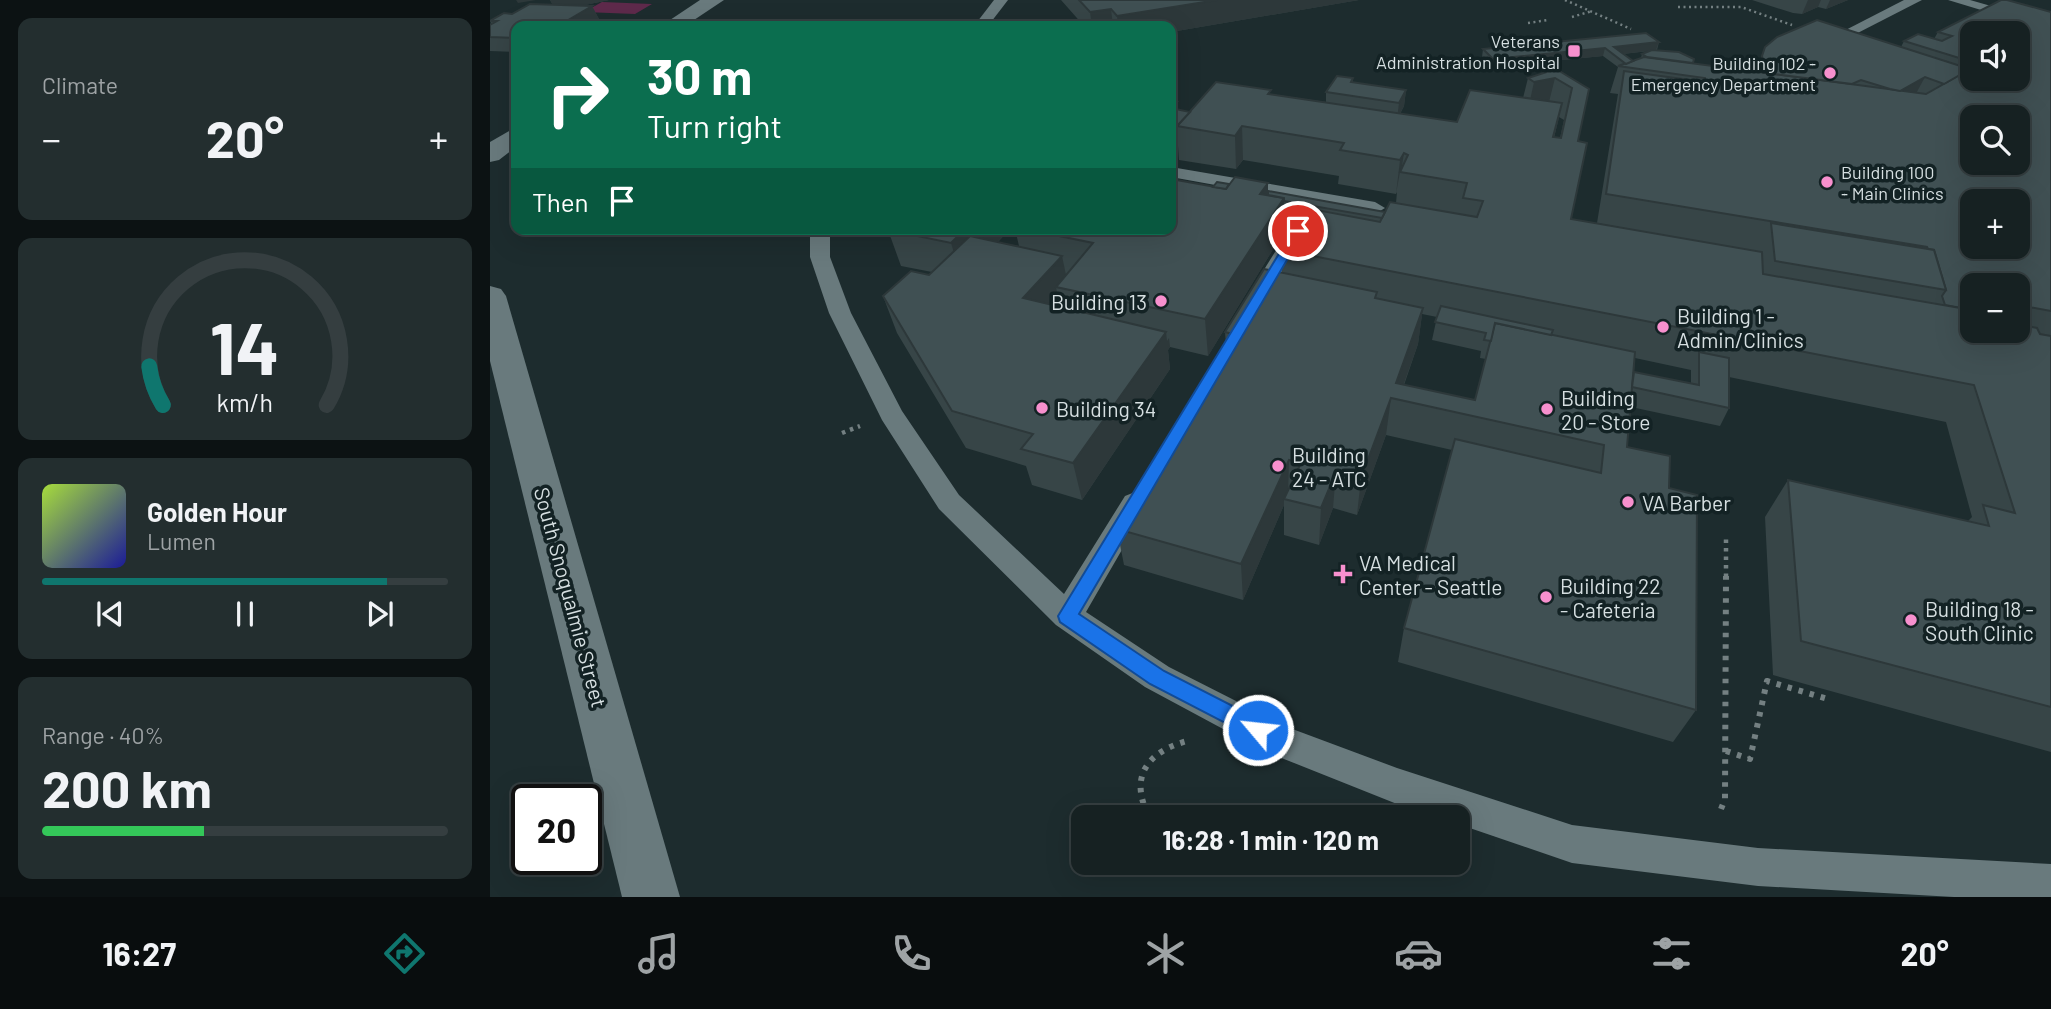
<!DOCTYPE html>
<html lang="en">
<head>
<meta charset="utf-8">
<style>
  body { margin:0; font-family:Barlow,sans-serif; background:#232e2f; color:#f1f3f6; height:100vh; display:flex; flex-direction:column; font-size:26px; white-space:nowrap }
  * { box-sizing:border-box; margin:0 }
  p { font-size:23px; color:#9ea3a5 }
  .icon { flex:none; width:38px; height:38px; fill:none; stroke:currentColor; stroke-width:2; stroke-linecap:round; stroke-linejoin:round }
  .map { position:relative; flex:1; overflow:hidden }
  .details { display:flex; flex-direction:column; gap:18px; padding:18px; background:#0c1213; width:490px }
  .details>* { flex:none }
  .banner { position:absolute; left:21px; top:21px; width:665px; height:214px; border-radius:14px; box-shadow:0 7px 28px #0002,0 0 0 2px #353e40; background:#0b6e4f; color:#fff; overflow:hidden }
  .buttons { position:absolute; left:1470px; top:21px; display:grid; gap:14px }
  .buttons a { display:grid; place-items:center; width:70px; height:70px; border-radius:14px; background:#162122; box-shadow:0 7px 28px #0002,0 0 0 2px #353e40; font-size:35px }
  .speed { position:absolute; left:21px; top:784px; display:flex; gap:14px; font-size:35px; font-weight:700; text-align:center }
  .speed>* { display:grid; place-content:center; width:91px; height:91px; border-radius:50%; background:#162122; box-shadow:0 7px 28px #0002,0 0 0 2px #353e40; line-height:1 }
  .speed .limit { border:4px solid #111; border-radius:10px; background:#fff; color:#111 }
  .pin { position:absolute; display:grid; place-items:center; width:60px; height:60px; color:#fff; margin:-30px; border:4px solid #fff; border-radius:50%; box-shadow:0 2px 7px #0007 }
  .me { position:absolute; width:77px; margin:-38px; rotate:298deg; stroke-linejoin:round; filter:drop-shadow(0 0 5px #0008) }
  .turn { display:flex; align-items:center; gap:24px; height:147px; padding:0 21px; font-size:32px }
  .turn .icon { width:91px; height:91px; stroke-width:2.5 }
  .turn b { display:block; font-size:49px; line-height:60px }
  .then { display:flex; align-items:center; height:66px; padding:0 21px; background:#0003; gap:14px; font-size:26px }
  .big { font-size:52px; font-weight:700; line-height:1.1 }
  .details .card { flex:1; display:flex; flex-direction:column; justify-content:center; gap:10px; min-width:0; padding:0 24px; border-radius:14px; background:#232e2f }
  .details .dial { align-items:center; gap:0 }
  .dial svg { height:182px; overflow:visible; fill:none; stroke:#353e40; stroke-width:7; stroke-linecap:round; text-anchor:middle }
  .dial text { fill:#f1f3f6; stroke:none }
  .song { display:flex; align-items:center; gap:21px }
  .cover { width:84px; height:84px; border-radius:10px; background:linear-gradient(135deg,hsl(80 70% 55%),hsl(240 70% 35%)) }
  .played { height:7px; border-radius:4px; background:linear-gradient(90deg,#0f766e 85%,#353e40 85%) }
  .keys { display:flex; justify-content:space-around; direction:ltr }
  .heat { display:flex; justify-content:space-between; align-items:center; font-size:38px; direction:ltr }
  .charge { height:10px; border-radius:5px; background:linear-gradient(90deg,#34c759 40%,#353e40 0) }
  .trip { position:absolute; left:581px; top:805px; width:399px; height:70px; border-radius:14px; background:#162122; box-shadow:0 7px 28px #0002,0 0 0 2px #353e40; font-weight:700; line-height:70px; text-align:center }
  .tabs { display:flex; height:112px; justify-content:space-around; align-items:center; background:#090d0e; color:#9ea3a5 }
  .tabs .icon { width:49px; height:49px }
  .tabs .on { color:#0f766e }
  .tabs b { font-size:32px; color:#f1f3f6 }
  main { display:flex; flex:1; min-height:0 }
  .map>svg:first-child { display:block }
  .green { fill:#5e2a4b }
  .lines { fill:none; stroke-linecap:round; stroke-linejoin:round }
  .path-far2 { stroke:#748082; stroke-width:2.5; stroke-dasharray:2 3.5; stroke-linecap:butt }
  .path-far1 { stroke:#748082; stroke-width:4.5; stroke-dasharray:3.5 5; stroke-linecap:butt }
  .path { stroke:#748082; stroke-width:6; stroke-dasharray:4.5 7; stroke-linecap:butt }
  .service { fill:#697a7d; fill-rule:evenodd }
  .minor { fill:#697a7d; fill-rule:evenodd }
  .secondary { fill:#697a7d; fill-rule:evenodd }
  .wall { fill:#374547; fill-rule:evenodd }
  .shaded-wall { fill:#2d383a }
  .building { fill:#405053; stroke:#2d383a; stroke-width:2; fill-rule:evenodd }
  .route { fill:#1a73e8; stroke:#114b97; stroke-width:2 }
  .poi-dot { fill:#f790ce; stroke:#132224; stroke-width:2.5 }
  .labels { text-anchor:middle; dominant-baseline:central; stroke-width:7; stroke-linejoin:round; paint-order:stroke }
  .far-poi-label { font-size:18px; fill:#d6dfe1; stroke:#132224; text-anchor:end }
  .poi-label { font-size:21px; fill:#d6dfe1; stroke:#132224; text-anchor:start }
  .street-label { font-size:21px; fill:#d6dfe1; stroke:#132224 }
</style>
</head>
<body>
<main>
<section class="details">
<div class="card"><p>Climate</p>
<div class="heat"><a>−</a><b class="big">20°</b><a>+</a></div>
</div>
<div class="card dial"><svg viewBox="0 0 100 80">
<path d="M14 69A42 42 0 1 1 86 69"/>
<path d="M14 69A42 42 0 0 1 8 52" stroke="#0f766e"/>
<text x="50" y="56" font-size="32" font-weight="700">14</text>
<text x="50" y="72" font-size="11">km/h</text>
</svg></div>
<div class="card">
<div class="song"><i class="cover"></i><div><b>Golden Hour</b><p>Lumen</p></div></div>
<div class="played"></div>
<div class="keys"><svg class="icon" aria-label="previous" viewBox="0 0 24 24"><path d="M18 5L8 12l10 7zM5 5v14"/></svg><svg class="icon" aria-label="pause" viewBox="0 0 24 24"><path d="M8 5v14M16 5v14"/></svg><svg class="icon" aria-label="next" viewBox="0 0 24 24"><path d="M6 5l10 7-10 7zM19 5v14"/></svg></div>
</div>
<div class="card"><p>Range · 40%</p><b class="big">200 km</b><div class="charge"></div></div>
</section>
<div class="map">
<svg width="1561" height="897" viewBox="0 0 1561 897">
  <rect width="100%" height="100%" fill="#1d2c2e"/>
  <polygon class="green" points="112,2 162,4 145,14 94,12"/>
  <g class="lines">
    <g class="path-far2">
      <polyline points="1075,0 1141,29"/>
      <polyline points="1188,7 1251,7 1302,25"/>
      <polyline points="1082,17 1102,11"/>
      <polyline points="1038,23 1058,20"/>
    </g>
    <g class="path-far1">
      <polyline points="352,433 370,426"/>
      <polyline points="1236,577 1236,535"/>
    </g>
    <g class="path">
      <polyline points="1236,751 1260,759 1277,681 1338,699"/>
      <polyline points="1231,809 1235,799 1236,576"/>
      <path d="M646,811L654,805C641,768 667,748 701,740"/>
    </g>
    <g class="service">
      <polygon points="504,0 518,0 498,26 484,26"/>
      <polygon points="1414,0 1432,0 1354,40 1344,40 1342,37"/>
      <polygon points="1458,0 1480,0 1561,23 1561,31"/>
      <polygon points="681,167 885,202 895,208 885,214 681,177"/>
      <polygon points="808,225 818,231 776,302 765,309 757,307 754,302 798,231"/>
      <polygon points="320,229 340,229 340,257 361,313 412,411 469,495 574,594 635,496 645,492 655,496 659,503 596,612 679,667 797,727 907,768 1082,825 1268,848 1561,864 1561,897 1464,897 1268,886 1082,863 968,824 968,817 947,817 907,804 774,751 655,687 566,625 449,509 392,420 339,313 320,257"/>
    </g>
    <polygon class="minor" points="0,286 11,289 16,296 190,897 132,897 0,361"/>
    <g class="secondary">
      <polygon points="210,0 234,0 195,26 171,26"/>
      <polygon points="26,127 26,147 9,160 0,162 0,142"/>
    </g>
  </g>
  <g class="wall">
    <polygon points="60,0 119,0 90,6 102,6 110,21 101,26 26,26 26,52 0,51 0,25 2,24 0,21 22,14 63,5"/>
    <polygon points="571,0 869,0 681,32 681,26 594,26"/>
    <polygon points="1262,0 1358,0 1336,9 1328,7 1312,14 1303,13"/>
    <path d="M1561,12V752L1283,675L1275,517L1298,480L1478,521L1482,517L1456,422L1239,377V408L1230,426L1141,407L1137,447L1179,488L1206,710L1183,742L908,662L914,628L962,450L896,435L867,515L843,508L829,545L794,535V505L753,600L634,565L627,529L736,346L735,332L792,272V250L809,221L793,218V233L718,356L680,347L678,350L680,369L592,500L542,485L536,466L476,448L407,333L393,296L439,275L442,272L411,266L398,230L399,229H520L508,242L529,246L525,229H681L723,187L778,191L895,212L906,203L907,192L906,194L848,184L849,176L753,160L746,169L689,160L688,146L681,145V101L687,102V110L700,112L781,94L836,102V92L863,78V83L916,90L914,106L910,114L967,122L1033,98L1038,78L1066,69L1099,89L1088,141L1081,219L1268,252L1107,223L1128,94L1120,93L1128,67L1113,56L1002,67L992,57L993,49L1169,42L1167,50L1203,63L1266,72L1275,47H1411L1414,41L1444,39L1448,32ZM1482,33L1528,79H1482ZM1159,51L1152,54L1151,58L1143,61L1133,54ZM1069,117L1074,120L1070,138H1064ZM1482,285H1528V331H1482ZM932,314L947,317L942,340L991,351L990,358L996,359L985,400L914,385L928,344ZM1145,358L1201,370V383L1144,372Z"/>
  </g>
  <g class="shaded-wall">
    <polygon points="26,0 46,0 28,3"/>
    <polygon points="60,0 119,0 66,11"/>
    <polygon points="727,0 869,0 681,32 681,26 628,26 627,16"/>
    <polygon points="1318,0 1331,0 1328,7 1312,14"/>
    <polygon points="1340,0 1358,0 1336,9"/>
    <polygon points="102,6 110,21 101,26 68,26"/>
    <polygon points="621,9 623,26 602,26 600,12"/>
    <polygon points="1169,42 1166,50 1124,55 1124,47"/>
    <polygon points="1115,48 1113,56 1002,67 1003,59"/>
    <polygon points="1435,77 1423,99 1408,92"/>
    <polygon points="1065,78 1057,110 1037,114 1044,82"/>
    <polygon points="916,90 914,106 907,119 909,103"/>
    <polygon points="687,102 688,118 681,108"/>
    <polygon points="752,126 753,160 746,169 745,136"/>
    <polygon points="914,153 911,172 910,172 906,194 910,160"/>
    <polygon points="778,183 778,218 770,194"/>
    <polygon points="794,198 793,233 718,356 715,319"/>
    <polygon points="475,229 520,229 472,279 461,243"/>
    <polygon points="572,256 579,289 566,287 569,303 542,335 533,298"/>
    <polygon points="933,308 928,344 908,400 906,383"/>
    <polygon points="676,332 677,341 679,338 680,347 678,350 680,369 592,500 583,463"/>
    <polygon points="901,398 896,435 867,515 871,478"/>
    <polygon points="799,460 798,496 794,499 794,505 753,600 751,564"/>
    <polygon points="846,472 843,508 829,545 831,508"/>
  </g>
  <g class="building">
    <polygon points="589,0 727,0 627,16 621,9 600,12"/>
    <path d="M1511,0H1517L1561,12V311L1528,305V285H1482V298L1471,296L1476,309L1455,305L1452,296L1456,290L1444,250L1438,249L1437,247L1116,194L1134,71L1215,82V78L1128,66L1154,57L1436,94L1482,68V79H1528V33H1482V62L1414,41L1428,34L1452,41L1462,36L1448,32ZM1482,117H1528V163H1482ZM1482,201H1528V247H1482Z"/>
    <polygon points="40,4 102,6 68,26 26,26 26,38 0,37 0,25 7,21 0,21 14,13 22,14"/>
    <polygon points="1327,20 1480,69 1454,84 1435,77 1410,91 1400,89 1371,80 1362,84 1276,73 1272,56 1275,47 1287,37"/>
    <polygon points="1156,33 1169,42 1124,47 1143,61 1136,64 1115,48 1003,59 993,49"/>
    <polygon points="1162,50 1189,52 1204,59 1203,63 1157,57 1152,54"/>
    <polygon points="1066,69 1099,89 1088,141 1097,143 1081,219 1272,252 1273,274 1482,310 1482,331 1528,331 1528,324 1547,328 1550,334 1561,336 1561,707 1311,641 1298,480 1499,526 1493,505 1525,513 1484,385 792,250 816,208 890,222 900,202 987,217 993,201 973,198 977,183 910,172 918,155 914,153 910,160 850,150 854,143 752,126 745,136 687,126 726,82 781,90 778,94 967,122 980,90 1072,103 1063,137 1071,138 1082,88 1065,78 1044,82 1038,78"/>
    <polygon points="847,76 863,78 861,82 916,90 909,103 836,92"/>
    <polygon points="681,101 687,102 681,108"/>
    <polygon points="681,108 700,112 687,126 687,130 681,129"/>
    <polygon points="745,177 778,183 770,194 794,198 715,319 566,287 603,243 535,229 681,229 681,179 736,189"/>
    <polygon points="727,182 739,184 736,189 723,187"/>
    <polygon points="778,191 895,212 892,218 794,201 794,198 778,195"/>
    <polygon points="1281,223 1444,250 1456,290 1285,261"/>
    <polygon points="399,229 475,229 461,243 398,230"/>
    <polygon points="480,236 572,256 533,298 676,332 583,463 531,449 543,434 462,411 393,296 421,271 439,275"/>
    <polygon points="774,269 887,292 885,298 933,308 906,383 985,400 1005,323 1145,352 1137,447 1180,456 1179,488 1207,495 1206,710 914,628 965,439 1111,473 1114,445 901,398 871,478 846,472 831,508 794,499 811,463 799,460 751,564 627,529 743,334 735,332"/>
    <polygon points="951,306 1063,330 1061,335 1005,323 1001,341 994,340 996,333 945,322"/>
    <polygon points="1209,352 1239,358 1239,408 1142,387 1144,372 1209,385"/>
  </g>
  <polygon class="route" points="804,229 814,231 589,614 674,671 776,723 779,730 776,737 768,740 660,684 570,622 568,616"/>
  <g class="poi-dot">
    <rect x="1077" y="44" width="14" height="14" rx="3.5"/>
    <circle cx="1340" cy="73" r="7"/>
    <circle cx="1337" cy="182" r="7"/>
    <circle cx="671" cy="301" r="7"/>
    <circle cx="1173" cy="327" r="7"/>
    <circle cx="552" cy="408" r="7"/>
    <circle cx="1057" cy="409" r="7"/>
    <circle cx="788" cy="466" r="7"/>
    <circle cx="1138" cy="502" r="7"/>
    <path d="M849.5 563.5h7v7h7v7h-7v7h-7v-7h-7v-7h7z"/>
    <circle cx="1056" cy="597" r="7"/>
    <circle cx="1421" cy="620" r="7"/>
  </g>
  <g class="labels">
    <g class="far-poi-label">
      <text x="1070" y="41">Veterans<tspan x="1070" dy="21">Administration Hospital</tspan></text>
      <text x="1326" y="63">Building 102 -<tspan x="1326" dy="21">Emergency Department</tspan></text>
      <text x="1351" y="172" text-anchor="start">Building 100<tspan x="1351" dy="21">- Main Clinics</tspan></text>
    </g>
    <g class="poi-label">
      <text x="657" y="301" text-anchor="end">Building 13</text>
      <text x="1187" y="315">Building 1 -<tspan x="1187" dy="24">Admin/Clinics</tspan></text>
      <text x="1071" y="397">Building<tspan x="1071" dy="24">20 - Store</tspan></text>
      <text x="566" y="408">Building 34</text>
      <text x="802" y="454">Building<tspan x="802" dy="24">24 - ATC</tspan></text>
      <text x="1152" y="502">VA Barber</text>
      <text x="869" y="562">VA Medical<tspan x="869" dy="24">Center - Seattle</tspan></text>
      <text x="1070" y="585">Building 22<tspan x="1070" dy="24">- Cafeteria</tspan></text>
      <text x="1435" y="608">Building 18 -<tspan x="1435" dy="24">South Clinic</tspan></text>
    </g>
    <g class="street-label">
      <text transform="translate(81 597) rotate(75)">South Snoqualmie Street</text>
    </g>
  </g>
</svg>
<div class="buttons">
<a><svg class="icon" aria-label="sound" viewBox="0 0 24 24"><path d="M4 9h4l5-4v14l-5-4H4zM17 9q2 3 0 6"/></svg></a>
<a><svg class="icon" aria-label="search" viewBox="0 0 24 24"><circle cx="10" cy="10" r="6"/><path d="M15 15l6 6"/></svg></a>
<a>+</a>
<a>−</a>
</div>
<div class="speed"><div class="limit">20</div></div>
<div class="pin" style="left:808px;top:231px;background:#d93025"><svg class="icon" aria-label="arrive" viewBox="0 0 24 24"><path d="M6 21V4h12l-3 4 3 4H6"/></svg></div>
<svg class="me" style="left:768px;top:730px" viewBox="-20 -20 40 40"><circle r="17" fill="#1a73e8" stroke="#fff" stroke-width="3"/><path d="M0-11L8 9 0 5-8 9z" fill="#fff"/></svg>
<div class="trip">16:28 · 1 min · 120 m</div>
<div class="banner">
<div class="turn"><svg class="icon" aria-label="right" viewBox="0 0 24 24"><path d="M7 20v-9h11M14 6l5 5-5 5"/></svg><div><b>30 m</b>Turn right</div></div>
<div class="then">Then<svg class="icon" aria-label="arrive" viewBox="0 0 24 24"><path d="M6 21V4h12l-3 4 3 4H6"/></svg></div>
</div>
</div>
</main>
<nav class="tabs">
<b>16:27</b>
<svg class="icon on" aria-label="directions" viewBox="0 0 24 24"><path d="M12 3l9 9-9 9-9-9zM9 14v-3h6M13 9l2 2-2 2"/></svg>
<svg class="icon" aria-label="music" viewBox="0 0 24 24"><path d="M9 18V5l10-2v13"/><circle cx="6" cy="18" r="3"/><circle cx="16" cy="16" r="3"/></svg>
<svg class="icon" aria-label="phone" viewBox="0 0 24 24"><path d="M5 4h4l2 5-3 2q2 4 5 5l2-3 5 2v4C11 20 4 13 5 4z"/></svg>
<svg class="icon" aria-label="climate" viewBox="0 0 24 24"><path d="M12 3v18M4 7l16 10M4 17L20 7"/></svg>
<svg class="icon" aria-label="car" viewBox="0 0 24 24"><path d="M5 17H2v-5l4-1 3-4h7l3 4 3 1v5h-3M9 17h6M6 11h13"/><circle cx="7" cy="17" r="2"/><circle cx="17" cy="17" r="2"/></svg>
<svg class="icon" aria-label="filters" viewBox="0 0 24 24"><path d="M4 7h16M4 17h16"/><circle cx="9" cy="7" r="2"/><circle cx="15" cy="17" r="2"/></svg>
<b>20°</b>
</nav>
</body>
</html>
